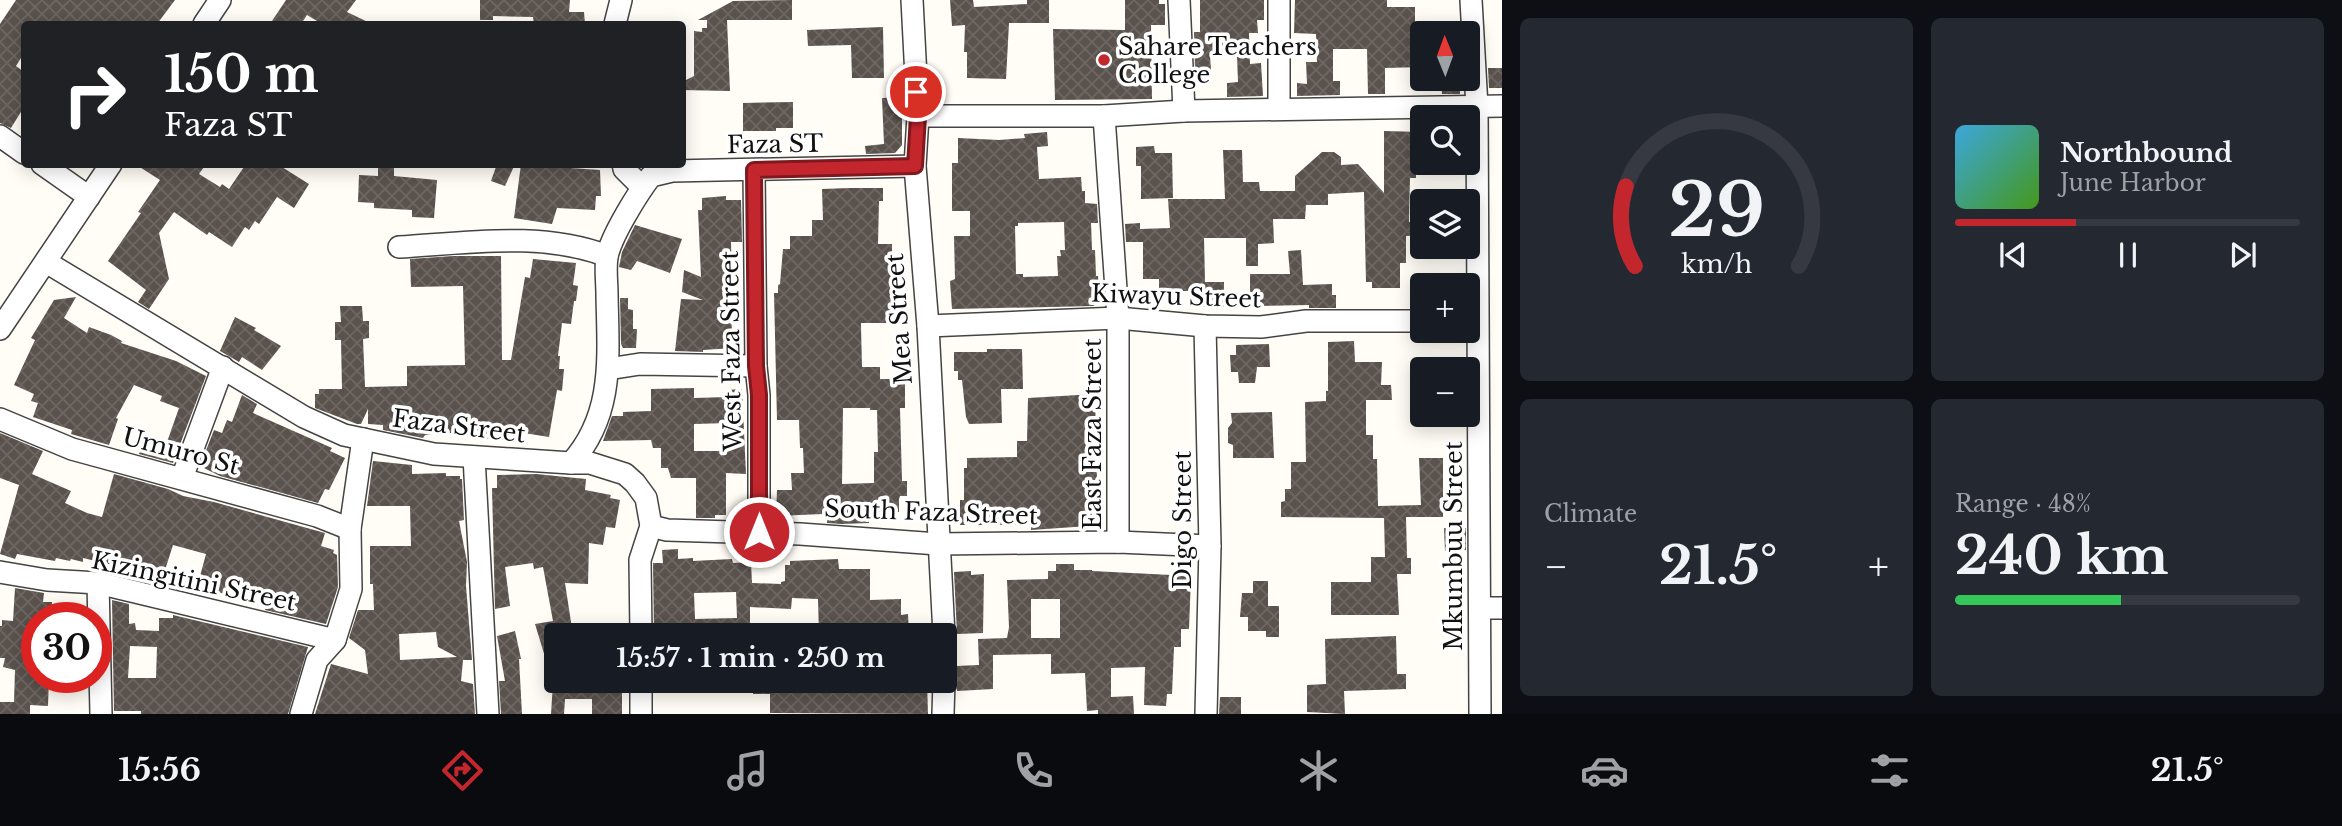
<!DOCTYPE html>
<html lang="en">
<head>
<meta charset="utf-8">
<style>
  body { margin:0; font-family:"Libre Baskerville",serif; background:#242831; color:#f1f3f6; height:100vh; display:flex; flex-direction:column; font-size:26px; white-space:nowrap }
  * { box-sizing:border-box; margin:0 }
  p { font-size:23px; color:#9ea1a6 }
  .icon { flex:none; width:38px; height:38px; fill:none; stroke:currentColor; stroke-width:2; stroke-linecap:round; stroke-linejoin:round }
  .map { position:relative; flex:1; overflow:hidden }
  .side { display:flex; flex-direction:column; gap:18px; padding:18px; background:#0d0f14; width:840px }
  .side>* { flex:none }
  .top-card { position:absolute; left:21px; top:21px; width:665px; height:147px; border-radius:7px; box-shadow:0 4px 18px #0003; background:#202124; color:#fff; overflow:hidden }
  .needle { width:46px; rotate:359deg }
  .controls { position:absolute; left:1410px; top:21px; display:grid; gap:14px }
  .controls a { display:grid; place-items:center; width:70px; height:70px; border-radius:7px; background:#171b24; box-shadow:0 4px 18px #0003; font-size:35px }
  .speed { position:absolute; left:21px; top:602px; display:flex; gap:14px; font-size:35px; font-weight:700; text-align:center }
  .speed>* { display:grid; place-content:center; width:91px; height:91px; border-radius:50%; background:#171b24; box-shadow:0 4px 18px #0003; line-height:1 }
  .speed .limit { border:10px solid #d22; background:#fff; color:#111 }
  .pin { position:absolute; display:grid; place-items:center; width:60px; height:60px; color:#fff; margin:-30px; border:4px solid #fff; border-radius:50%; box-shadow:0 2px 7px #0007 }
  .me { position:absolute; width:77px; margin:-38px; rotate:0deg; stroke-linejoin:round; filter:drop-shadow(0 0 5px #0008) }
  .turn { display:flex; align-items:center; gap:24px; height:147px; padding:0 28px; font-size:32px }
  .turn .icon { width:91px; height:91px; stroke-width:2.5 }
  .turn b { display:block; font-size:49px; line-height:60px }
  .big { font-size:52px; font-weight:800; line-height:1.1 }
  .side .tile { flex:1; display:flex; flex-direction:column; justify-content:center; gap:10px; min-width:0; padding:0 24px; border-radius:10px; background:#242831 }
  .side .dial { align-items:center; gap:0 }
  .dial svg { height:182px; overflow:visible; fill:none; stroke:#363941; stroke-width:7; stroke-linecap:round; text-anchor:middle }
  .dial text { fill:#f1f3f6; stroke:none }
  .song { display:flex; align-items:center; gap:21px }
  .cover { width:84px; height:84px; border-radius:10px; background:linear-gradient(135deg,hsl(200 70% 55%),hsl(100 70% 35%)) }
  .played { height:7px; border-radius:4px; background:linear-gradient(90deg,#c4262e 35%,#363941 35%) }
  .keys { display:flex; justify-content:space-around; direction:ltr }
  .heat { display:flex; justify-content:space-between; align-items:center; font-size:38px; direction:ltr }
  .charge { height:10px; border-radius:5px; background:linear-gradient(90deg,#34c759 48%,#363941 0) }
  .side .tiles { flex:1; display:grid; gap:18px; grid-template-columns:repeat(2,1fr) }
  .trip { position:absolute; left:544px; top:623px; width:413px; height:70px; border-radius:7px; background:#171b24; box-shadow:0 4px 18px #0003; font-weight:800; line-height:70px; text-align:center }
  .menu { display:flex; height:112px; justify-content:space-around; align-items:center; background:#090b0e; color:#9ea1a6 }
  .menu .icon { width:49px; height:49px }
  .menu .on { color:#c4262e }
  .menu b { font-size:32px; color:#f1f3f6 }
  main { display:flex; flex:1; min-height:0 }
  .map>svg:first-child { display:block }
  .building { fill:url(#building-cross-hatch); fill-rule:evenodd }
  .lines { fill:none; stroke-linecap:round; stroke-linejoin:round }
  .minor-casing { stroke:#444; stroke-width:24 }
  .minor { stroke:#fff; stroke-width:21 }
  .route-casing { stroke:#7f191e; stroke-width:18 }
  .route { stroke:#c4262e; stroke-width:12 }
  .poi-dot { fill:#c4262e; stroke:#fff; stroke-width:2.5 }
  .labels { text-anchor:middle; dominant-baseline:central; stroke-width:7; stroke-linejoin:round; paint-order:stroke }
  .poi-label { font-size:24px; fill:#111; stroke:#fff; text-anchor:start }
  .street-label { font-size:24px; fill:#111; stroke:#fff }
</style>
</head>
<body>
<main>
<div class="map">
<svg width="1502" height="714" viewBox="0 0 1502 714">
  <defs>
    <pattern id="building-cross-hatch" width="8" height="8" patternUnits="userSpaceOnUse" patternTransform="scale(1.75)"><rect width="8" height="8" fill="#5a524d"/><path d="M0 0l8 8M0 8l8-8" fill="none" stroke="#6d6662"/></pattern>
  </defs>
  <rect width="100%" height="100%" fill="#fffdf5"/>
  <g class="building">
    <polygon points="16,0 175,0 157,24 24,24 24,53 16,66 24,72 24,107 11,128 0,123 0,24"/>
    <polygon points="286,0 356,0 347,12 372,24 322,24 307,15 301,24 270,24"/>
    <polygon points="480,0 570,0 569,12 584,12 585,24 534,24 533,17 493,16 493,20 480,20"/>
    <polygon points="792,0 792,20 727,20 730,91 682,90 682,82 694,76 694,31 702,32 702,28 707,28 707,20 698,20 733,1"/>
    <polygon points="950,0 973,0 974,7 1027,4 1027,0 1049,0 1049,23 1009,23 1006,79 967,78 967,52 964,52 965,25 952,26"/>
    <polygon points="1125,0 1159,0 1159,4 1165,4 1165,25 1151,25 1152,99 1055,100 1053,29 1125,30"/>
    <polygon points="1200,0 1264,0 1264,20 1257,20 1258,33 1249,33 1250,64 1261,63 1263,96 1227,97 1227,83 1238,82 1237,56 1210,56 1211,70 1195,71 1194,32 1200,32"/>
    <polygon points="1295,0 1387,0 1387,7 1415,7 1415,24 1421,24 1423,67 1385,68 1385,94 1368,94 1367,49 1333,49 1333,81 1340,81 1340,95 1297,96 1297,83 1307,84 1306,62 1317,62 1316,34 1294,33"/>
    <polygon points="883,27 884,78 852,78 851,45 808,46 807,30"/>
    <polygon points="1488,68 1502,68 1502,88 1489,88"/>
    <polygon points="1441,79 1460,79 1460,94 1442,94"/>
    <polygon points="902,97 902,145 895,153 866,154 865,146 884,144 882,98"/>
    <polygon points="793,102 793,128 776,128 776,131 743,131 743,103"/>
    <polygon points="1384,131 1423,132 1423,173 1416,173 1416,178 1410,178 1409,222 1423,221 1423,235 1406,236 1406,263 1400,263 1400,288 1372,288 1372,282 1366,282 1364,192 1328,194 1328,205 1306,205 1305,219 1273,219 1274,243 1258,244 1258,266 1246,266 1246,238 1204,238 1205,282 1224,282 1224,307 1189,307 1189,291 1159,291 1159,279 1143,279 1143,242 1126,242 1125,224 1140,223 1140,229 1170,228 1168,199 1225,199 1223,150 1242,150 1243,182 1259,182 1260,191 1295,191 1295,176 1322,152 1334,152 1341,157 1341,165 1358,164 1384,193"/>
    <path d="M1047,132L1048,146L1037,147L1039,179L1081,177L1082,191H1085V203L1097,204L1098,223H1091L1092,250H1095L1096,276H1098L1099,296H1094V306L952,309L950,281L955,279L954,236H970V211H952V163H958V138L999,140L1025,138L1024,134ZM1064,222L1065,250H1060L1061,256H1057L1058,276L1023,277V274H1016L1015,226H1018V223Z"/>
    <polygon points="1154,146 1155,153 1172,153 1173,198 1141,199 1141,166 1136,166 1136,147"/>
    <polygon points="135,164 206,164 199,174 220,187 222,184 229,189 246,164 277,164 309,184 294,208 277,197 259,224 255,221 249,230 245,227 232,247 209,232 207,235 174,212 159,233 169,279 149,309 138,302 146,290 108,261 141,213 138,212 160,180"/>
    <polygon points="497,164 515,164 505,186 491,181"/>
    <polygon points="521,164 556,164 556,167 600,170 601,196 596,196 595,210 557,208 552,224 514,218"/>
    <polygon points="378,168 394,168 394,176 437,180 434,218 412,217 412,210 374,208 374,203 358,202 359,175 378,176"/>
    <path d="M850,188H883V201H879L878,244H892V259L905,260V276H897L896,323H861V327L862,367H880V379H905V408H900L902,481H907V496H900L899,499V512H869V523L842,524L827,523L828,515L823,514L776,516L777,490H792L791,473H804L803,448H800L799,420H777L774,293H778V285L780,284L783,249H790V236H812V220H823L822,189ZM843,408H870V410H877L878,452H874V483L842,484Z"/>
    <polygon points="726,196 726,200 741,200 742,242 731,242 732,279 729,279 733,348 703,350 703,352 675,351 681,299 703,300 682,292 684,270 701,277 698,210 702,210 702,198"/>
    <polygon points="635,225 682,239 670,273 637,261 631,270 619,267 622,252"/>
    <polygon points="1301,250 1303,285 1332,284 1332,295 1336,295 1336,308 1309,308 1309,305 1250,306 1250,274 1290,274 1288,251"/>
    <polygon points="453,256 501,256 502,360 511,360 525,277 530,278 533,259 576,263 573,285 578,286 576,301 574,301 571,324 562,323 558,356 560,356 559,369 564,369 562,391 557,390 549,437 499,429 499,439 485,439 485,433 442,433 425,435 423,438 383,430 383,425 368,424 368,409 361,424 357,424 315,408 315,394 319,394 319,389 342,389 341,340 335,340 335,322 341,322 340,306 362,306 363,321 369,321 369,338 363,339 365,387 407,386 407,366 465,365 463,286 411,287 410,259"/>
    <polygon points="76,297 64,318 87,333 89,327 111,335 122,341 121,343 176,361 206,376 173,463 139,454 146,435 167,442 179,408 160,401 162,396 134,385 116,418 118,419 109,445 71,434 72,430 33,417 38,403 31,401 34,394 14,385 35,340 31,338 54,300"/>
    <polygon points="620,298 628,298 628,309 633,310 633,329 637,329 636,348 623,348 621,344"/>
    <polygon points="235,317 256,328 254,330 281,346 262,370 242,357 239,362 220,351"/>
    <polygon points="1354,341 1355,362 1382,362 1381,385 1391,385 1392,400 1366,400 1366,435 1373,435 1373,459 1377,459 1378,506 1421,505 1419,458 1443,458 1443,517 1406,517 1407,558 1411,558 1411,574 1397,574 1399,615 1331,615 1331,582 1371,582 1371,557 1385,557 1384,518 1281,517 1281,502 1285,501 1285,489 1291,489 1291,462 1306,462 1305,402 1326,401 1326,391 1328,391 1328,342"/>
    <polygon points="1269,344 1270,367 1257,367 1255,383 1239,383 1238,372 1231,372 1230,355 1236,355 1236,345"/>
    <polygon points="987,349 1022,349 1023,389 1001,389 1002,423 969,424 966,417 962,380 958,380 958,371 954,371 954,352 987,352"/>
    <path d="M694,388V398L727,397V390L742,389L746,474L726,473V515H715V518H696V478H671L668,468H661V448H653L651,440L603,441L612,416H623V412L651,411V389ZM728,423V451H694V424Z"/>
    <polygon points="1095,394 1097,483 1091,483 1092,517 1089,517 1089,526 1031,530 1031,525 960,525 960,500 964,500 964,468 967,468 967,458 1017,457 1017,441 1027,441 1028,398"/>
    <polygon points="242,395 257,404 253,413 332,448 330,451 345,458 329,490 325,489 318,503 220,476 200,466 214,430 222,433 227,420 232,422"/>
    <polygon points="1272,412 1274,458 1233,458 1233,445 1228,443 1228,428 1232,423 1231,413"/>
    <polygon points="0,433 43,451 32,474 71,491 65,503 87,513 102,517 114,474 168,489 183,496 214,502 325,533 321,546 334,550 333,553 337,555 338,587 326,624 265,610 268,599 239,581 232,596 218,592 217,597 196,591 206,554 173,545 165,570 141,563 139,568 130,566 129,569 83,558 83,562 71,559 70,561 56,558 55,561 17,554 15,559 0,554 19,485 0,478"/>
    <path d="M373,461L412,465V474L446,473V476H460V479H462L464,520L459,521L467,562L466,586L472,660H463L461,681L473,684L475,714H315L331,664L368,674L365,650L349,638L358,610H374L373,584H370V546H411L410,506H367ZM436,632L438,647L457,657L400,660L399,634Z"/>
    <polygon points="536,474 586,479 585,490 611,495 610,498 620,500 615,528 606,527 603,545 589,543 588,584 565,583 573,635 556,635 556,681 622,681 622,714 592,714 592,699 565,699 564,714 551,714 553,683 535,624 553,621 543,567 534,569 533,563 505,567 510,606 495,609 492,488 497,488 497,475"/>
    <polygon points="1444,528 1466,528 1466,550 1445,551"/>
    <path d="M678,549V559L693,558V561L732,559L733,563L751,562L752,583L781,584V582L785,581V565H790V561L838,559L839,569H870V600L901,599V615L908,614L909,634L819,635L818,599L792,598L791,609L750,607V634L654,635L653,563H663L662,550ZM736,592L737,618L695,619L694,593Z"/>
    <path d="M1056,564H1074V570H1092V571L1191,576L1189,629H1181V647H1174L1172,694H1167L1166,706L1144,705L1145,667L1111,668V697L1133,696L1134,714H1098V710L1087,711L1085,673L1051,674V654L993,655V689L957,691L956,666L979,665L978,639L1007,638L1009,627L1007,580L1048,579V571H1056ZM1031,599H1060V638H1031Z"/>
    <polygon points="971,571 971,575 984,574 983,633 957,634 954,572"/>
    <polygon points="1253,581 1268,581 1268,606 1279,606 1279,637 1266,637 1266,631 1248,631 1248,617 1240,617 1242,593 1253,593"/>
    <polygon points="15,588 44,593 43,602 52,602 51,618 37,618 37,677 49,677 48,706 30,705 30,714 0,714 0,702 14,702 15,670 3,667 5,658 0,658 0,626 2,626 2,620 13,621"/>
    <path d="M112,600L129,604V624L135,623L136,630L159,631V618H173V615L308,647L288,714H141V711H114ZM130,646L157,647L156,678H128Z"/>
    <polygon points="515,631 521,659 519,659 522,714 501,714 499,681 505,681 497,636"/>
    <polygon points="1396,636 1397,674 1406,674 1406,689 1344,691 1345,714 1307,712 1307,685 1326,684 1325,639"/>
    <polygon points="753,681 804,681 804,683 927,681 928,714 770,713 770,694 753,694"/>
    <polygon points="1220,697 1241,697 1241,714 1219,714"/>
  </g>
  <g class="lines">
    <defs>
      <g id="minor">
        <polyline points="912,0 918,116 915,166 928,326 944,635"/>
        <polyline points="1179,0 1184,111"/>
        <polyline points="1471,0 1477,107 1480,714"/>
        <polyline points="204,24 220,0"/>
        <polyline points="615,24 621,0"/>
        <polyline points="1279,109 1279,0"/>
        <polyline points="918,116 1104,116 1184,111 1502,106"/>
        <polyline points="1104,116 1118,318 1118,542"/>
        <polyline points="0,136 24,153"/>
        <polyline points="42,164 89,197"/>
        <polyline points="623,164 624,169 642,187"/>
        <polyline points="754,170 756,366 759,395 759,532"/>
        <path d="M399,247C468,243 542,231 607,256"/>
        <path d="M46,262L304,417L344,435L434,454L571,463C615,414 608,356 607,294C607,282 605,268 607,257C611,236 638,193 651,176L672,171L915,166"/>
        <polyline points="928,326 1118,318 1205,326 1261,327 1306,321 1423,321"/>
        <polyline points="1205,326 1210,546 1206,714"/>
        <polyline points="0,329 111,164"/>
        <polyline points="608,369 640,364 756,366"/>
        <polyline points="0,419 72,449 317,516 350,529"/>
        <polyline points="474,457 488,714"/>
        <polyline points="571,463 590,463 625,474 635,483 646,498 651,526 640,560 641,635"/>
        <polyline points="182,478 223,367"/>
        <polyline points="651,526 667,530 800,534 938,544 1118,542 1210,546"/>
        <polyline points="0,572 47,580 98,583 335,640"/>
        <polyline points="98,583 101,714"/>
        <polyline points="1480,608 1502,608"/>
        <polyline points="641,681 641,714"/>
        <polyline points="301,714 317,660 335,640 351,589 350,529 363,439"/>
        <polyline points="943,714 944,681"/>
      </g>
    </defs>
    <use href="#minor" class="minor-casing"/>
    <use href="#minor" class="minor"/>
  </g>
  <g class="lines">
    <defs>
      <polyline id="route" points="759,532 759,395 756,366 754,170 915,166 918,116 916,92"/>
    </defs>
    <use href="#route" class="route-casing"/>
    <use href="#route" class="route"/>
  </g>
  <circle class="poi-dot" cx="1104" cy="60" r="7"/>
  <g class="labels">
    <g class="poi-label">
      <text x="1118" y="46">Sahare Teachers<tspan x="1118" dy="28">College</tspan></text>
    </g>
    <g class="street-label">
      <text transform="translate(775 144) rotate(-1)">Faza ST</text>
      <text transform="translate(1176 296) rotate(2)">Kiwayu Street</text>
      <text transform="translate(899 319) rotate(-94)">Mea Street</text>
      <text transform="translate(731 351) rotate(-91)">West Faza Street</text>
      <text transform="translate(459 426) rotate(7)">Faza Street</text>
      <text transform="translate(1092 434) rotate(-90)">East Faza Street</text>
      <text transform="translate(181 451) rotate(15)">Umuro St</text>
      <text transform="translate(931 512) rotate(2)">South Faza Street</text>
      <text transform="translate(1182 520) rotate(-90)">Digo Street</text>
      <text transform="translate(1453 546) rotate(-90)">Mkumbuu Street</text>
      <text transform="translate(194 581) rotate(12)">Kizingitini Street</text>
    </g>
  </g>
</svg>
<div class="controls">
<a><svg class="needle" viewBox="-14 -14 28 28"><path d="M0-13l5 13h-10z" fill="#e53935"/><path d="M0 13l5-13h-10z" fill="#9ea1a6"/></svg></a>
<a><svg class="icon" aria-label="search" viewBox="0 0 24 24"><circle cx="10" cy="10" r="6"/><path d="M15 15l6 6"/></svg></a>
<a><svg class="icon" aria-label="layers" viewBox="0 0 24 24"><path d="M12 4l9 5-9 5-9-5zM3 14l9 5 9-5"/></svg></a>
<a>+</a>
<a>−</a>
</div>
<div class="speed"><div class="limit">30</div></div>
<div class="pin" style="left:916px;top:92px;background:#d93025"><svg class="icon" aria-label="arrive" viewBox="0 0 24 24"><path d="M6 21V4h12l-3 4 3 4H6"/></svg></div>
<svg class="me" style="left:759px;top:532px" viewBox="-20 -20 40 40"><circle r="17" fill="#c4262e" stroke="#fff" stroke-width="3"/><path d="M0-11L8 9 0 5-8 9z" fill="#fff"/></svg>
<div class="trip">15:57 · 1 min · 250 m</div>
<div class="top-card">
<div class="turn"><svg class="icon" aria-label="right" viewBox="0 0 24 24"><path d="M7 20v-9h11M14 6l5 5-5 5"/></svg><div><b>150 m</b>Faza ST</div></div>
</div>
</div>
<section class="side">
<div class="tiles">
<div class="tile dial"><svg viewBox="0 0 100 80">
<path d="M14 69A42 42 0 1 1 86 69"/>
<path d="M14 69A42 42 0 0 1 10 34" stroke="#c4262e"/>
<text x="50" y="56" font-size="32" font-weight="700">29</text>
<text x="50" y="72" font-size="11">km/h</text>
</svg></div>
<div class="tile">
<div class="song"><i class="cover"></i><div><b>Northbound</b><p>June Harbor</p></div></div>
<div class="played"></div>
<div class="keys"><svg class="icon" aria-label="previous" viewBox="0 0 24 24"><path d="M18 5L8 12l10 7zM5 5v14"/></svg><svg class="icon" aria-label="pause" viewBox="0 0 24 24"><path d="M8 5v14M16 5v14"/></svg><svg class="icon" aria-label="next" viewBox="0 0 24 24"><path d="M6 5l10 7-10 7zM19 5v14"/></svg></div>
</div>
<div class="tile"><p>Climate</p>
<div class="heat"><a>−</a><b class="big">21.5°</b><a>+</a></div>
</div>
<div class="tile"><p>Range · 48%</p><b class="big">240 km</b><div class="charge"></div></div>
</div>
</section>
</main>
<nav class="menu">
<b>15:56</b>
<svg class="icon on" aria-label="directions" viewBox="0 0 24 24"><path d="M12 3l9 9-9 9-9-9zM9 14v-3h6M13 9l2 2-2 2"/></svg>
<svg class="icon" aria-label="music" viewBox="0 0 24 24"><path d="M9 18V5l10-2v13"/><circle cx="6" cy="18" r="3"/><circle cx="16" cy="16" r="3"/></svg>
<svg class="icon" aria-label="phone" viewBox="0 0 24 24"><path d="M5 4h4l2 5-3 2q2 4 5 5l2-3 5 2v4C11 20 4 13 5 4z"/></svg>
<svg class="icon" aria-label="climate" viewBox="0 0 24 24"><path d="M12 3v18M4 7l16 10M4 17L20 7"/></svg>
<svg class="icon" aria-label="car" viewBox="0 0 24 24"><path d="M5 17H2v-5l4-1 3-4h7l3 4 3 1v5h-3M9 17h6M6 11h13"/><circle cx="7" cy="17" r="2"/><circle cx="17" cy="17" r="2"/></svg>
<svg class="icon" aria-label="filters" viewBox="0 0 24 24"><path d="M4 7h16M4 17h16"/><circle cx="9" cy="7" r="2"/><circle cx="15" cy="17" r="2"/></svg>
<b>21.5°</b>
</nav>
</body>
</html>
